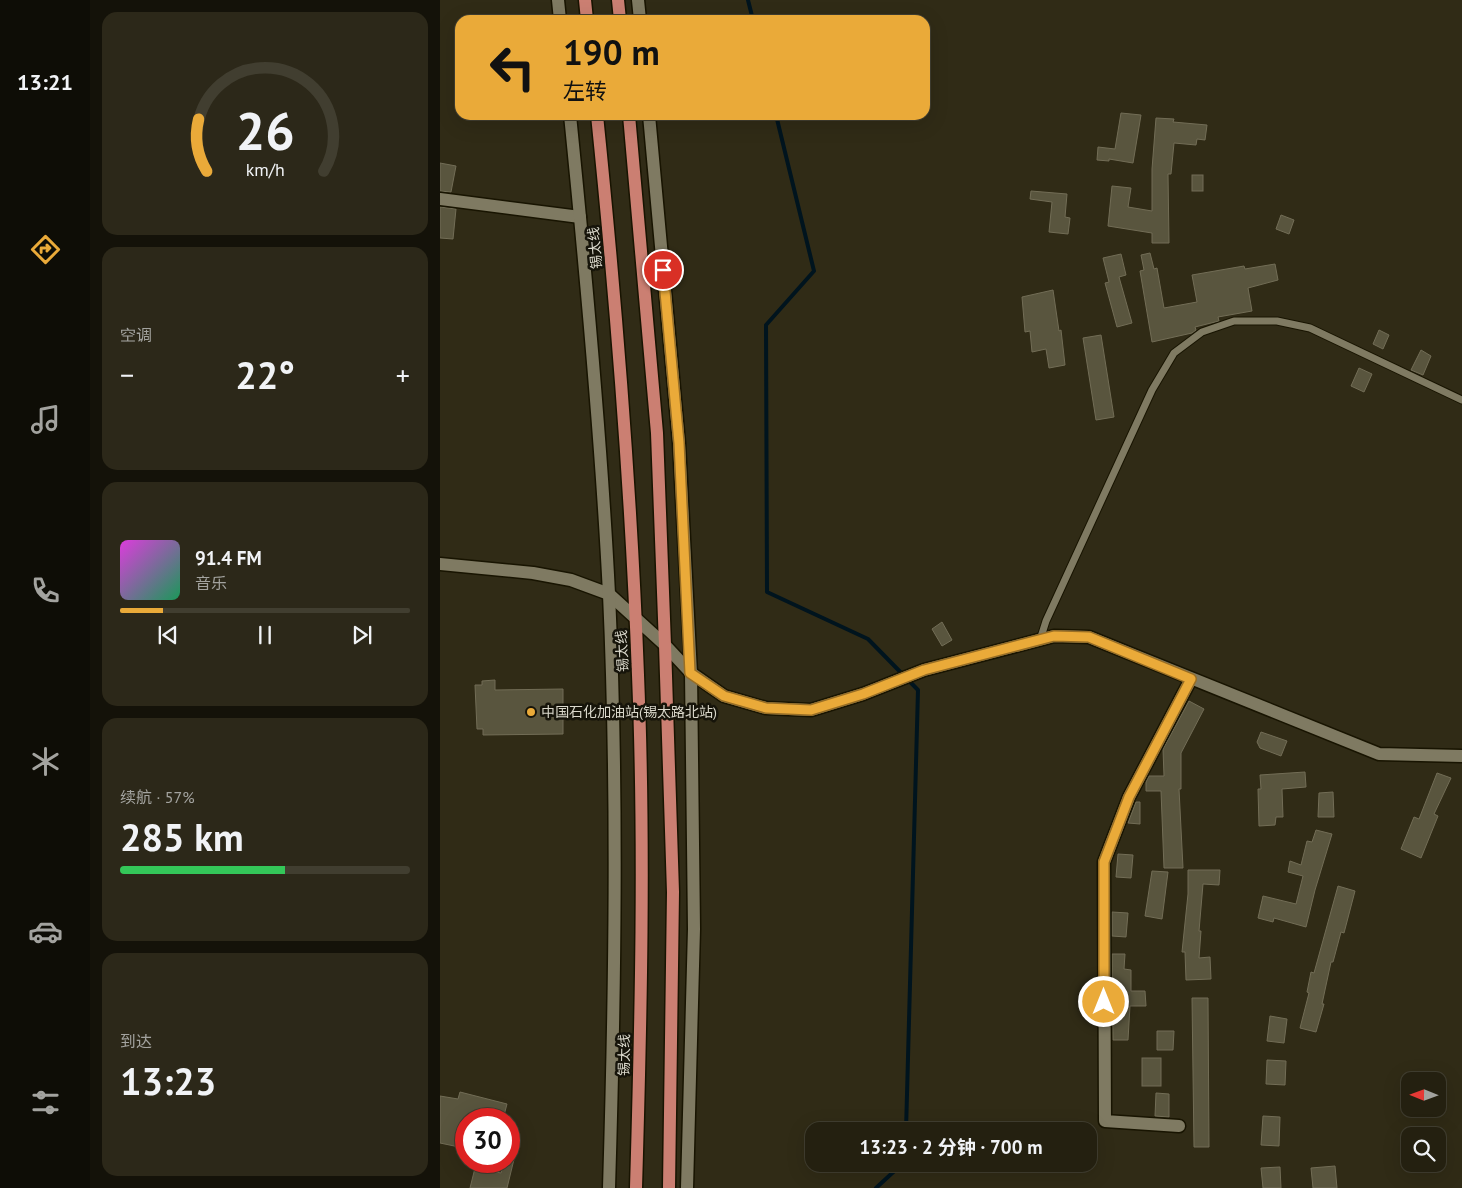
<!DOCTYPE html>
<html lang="zh">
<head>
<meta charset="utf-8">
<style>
  body { margin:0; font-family:"PT Sans","Noto Sans SC",sans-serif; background:#2c2819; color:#f1f3f6; height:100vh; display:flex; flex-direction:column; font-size:19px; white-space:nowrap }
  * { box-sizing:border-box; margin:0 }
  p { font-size:16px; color:#a3a39f }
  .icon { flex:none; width:28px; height:28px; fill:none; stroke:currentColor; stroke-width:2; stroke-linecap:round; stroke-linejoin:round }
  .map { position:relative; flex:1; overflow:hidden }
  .details { display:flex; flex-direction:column; gap:12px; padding:12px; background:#141209; width:350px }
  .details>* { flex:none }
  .banner { position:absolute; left:15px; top:15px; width:475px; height:105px; border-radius:15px; box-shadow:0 5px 20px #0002,0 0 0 1px #413e30; background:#eaaa39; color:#111; overflow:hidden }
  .needle { width:32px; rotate:271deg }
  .controls { position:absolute; left:961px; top:1072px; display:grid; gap:10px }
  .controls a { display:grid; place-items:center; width:45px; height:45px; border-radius:10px; background:#242010; box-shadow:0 5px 20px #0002,0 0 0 1px #413e30; font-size:25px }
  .speed { position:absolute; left:15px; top:1108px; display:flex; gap:10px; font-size:25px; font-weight:700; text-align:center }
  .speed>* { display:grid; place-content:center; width:65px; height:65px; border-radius:50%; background:#242010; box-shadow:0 5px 20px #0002,0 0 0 1px #413e30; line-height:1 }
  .speed .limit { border:8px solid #d22; background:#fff; color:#111 }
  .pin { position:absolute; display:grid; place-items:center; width:42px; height:42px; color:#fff; margin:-21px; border:2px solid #fff; border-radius:50%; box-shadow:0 1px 5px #0007 }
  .me { position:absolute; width:55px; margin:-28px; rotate:0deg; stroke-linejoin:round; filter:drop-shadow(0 0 4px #0008) }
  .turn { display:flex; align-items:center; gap:18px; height:105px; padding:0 25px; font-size:22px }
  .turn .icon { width:65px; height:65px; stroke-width:2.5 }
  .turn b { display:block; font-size:35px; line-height:42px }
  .big { font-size:38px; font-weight:700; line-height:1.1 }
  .details .widget { flex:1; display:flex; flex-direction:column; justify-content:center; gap:8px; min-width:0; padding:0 18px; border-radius:15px; background:#2c2819 }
  .details .dial { align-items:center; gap:0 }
  .dial svg { height:130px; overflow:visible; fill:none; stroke:#413e30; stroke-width:7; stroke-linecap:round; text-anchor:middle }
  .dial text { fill:#f1f3f6; stroke:none }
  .song { display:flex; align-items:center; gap:15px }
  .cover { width:60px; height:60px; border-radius:8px; background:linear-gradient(135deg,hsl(300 70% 55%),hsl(150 70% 35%)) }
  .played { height:5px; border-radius:2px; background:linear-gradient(90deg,#eaaa39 15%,#413e30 15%) }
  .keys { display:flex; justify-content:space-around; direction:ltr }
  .heat { display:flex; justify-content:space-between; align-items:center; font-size:28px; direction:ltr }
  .charge { height:8px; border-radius:4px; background:linear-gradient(90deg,#34c759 57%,#413e30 0) }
  .trip { position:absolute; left:365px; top:1122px; width:292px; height:50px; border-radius:15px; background:#242010; box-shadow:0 5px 20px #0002,0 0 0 1px #413e30; font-weight:700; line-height:50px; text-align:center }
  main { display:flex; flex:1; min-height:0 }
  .dock { display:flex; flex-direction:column; width:90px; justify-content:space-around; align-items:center; background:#0e0d06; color:#a3a39f }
  .dock .icon { width:35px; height:35px }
  .dock .current { color:#eaaa39 }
  .dock b { font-size:22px; color:#f1f3f6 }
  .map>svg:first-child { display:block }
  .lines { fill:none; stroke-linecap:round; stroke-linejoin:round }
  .stream { stroke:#00141e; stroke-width:4 }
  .building { fill:#59553e; stroke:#726d56 }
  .service-casing { stroke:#181401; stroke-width:9 }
  .minor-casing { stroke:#181401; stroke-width:15 }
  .tertiary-casing { stroke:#181401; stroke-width:15 }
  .secondary-casing { stroke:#181401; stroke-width:15 }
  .primary-casing { stroke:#181401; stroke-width:15 }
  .service { stroke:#7f7a62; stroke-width:7 }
  .minor { stroke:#7f7a62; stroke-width:12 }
  .tertiary { stroke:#7f7a62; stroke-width:12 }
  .secondary { stroke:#7f7a62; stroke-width:12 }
  .primary { stroke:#cb7f72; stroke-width:12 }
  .route-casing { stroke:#986e25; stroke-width:12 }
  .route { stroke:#eaaa39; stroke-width:9 }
  .poi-dot { fill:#eaaa39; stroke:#16140a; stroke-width:2 }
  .labels { text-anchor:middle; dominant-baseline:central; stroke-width:5; stroke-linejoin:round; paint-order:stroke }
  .street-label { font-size:14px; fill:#dad8cb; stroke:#16140a }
  .poi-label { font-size:14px; fill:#dad8cb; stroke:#16140a; text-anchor:start }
</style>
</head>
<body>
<main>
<nav class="dock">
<b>13:21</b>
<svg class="icon current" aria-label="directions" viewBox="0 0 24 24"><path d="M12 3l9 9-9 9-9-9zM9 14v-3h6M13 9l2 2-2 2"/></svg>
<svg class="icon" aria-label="music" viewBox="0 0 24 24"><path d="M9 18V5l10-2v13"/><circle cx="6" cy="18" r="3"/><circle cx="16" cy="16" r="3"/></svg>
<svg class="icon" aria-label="phone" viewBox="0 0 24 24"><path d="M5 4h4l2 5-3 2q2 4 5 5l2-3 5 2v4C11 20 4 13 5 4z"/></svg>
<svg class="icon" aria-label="climate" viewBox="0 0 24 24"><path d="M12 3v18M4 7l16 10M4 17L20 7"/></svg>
<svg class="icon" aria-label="car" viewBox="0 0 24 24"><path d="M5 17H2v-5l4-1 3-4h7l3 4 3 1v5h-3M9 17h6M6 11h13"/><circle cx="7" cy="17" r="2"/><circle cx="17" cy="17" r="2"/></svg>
<svg class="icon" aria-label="filters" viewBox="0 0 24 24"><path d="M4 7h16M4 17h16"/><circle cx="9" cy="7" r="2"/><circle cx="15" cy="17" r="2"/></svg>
</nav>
<section class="details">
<div class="widget dial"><svg viewBox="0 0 100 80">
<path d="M14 69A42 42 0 1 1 86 69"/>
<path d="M14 69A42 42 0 0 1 9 37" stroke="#eaaa39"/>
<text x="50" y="56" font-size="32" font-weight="700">26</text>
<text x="50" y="72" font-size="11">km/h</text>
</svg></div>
<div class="widget"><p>空调</p>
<div class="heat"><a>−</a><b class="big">22°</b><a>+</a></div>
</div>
<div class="widget">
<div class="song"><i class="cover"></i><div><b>91.4 FM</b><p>音乐</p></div></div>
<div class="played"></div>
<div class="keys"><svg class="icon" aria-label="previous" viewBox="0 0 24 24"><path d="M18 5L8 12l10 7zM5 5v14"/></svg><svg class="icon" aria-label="pause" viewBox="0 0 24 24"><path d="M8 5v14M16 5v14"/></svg><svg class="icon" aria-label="next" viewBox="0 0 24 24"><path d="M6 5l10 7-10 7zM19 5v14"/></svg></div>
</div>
<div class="widget"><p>续航 · 57%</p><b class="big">285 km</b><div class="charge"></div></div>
<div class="widget"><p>到达</p><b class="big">13:23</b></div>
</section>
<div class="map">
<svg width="1022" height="1188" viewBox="0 0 1022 1188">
  <rect width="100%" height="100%" fill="#302b16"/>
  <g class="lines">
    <g class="stream">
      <polyline points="308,0 313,20"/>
      <polyline points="336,115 374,271 326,325 327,592 428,639 478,690 466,1131"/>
      <polyline points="436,1188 462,1164"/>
    </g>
  </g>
  <g class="building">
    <polygon points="681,113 701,115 693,163 669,159 669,161 657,160 658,147 675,149"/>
    <polygon points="716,118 734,119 733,122 767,125 765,140 757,139 756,145 734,143 731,174 728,174 729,243 712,243 712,233 668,226 672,186 691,188 688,207 712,211 712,169"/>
    <polygon points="0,163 16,166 11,192 0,191"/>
    <rect x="752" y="175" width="11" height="16"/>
    <polygon points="591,191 627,194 625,217 630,218 628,234 609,232 612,202 590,199"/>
    <polygon points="0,207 16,209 13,239 0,238"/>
    <polygon points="841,215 854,220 849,234 836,229"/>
    <polygon points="710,253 714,269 717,268 724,308 757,302 752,275 804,266 805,269 835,264 838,280 808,288 812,311 778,317 779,321 755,327 756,330 752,333 712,342 700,271 704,270 701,255"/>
    <polygon points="681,254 686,275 679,277 692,323 677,327 665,283 669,282 663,258"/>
    <polygon points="613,290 619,331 621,330 625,365 609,368 606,349 592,352 590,331 585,332 582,297"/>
    <polygon points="939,330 949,335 943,349 933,344"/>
    <polygon points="661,335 674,417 656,420 643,338"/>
    <polygon points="981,350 991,356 983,375 971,370"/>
    <polygon points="919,368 932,374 924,392 911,386"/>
    <polygon points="502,622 512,640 502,646 492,629"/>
    <polygon points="55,680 55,690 123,689 123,734 43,735 43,729 37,729 35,685 42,685 42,681"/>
    <polygon points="749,701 764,709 741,753 741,789 739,789 743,868 724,868 721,791 706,791 706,782 709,776 724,776 723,749"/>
    <polygon points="821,732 847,741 841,756 820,748 817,742"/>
    <polygon points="865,772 866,787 842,789 843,817 836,817 835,825 819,826 818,789 821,789 820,775"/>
    <polygon points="997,773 1011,778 994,814 998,816 981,858 961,849 974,817 979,819"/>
    <polygon points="893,792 894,817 878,817 879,793"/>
    <polygon points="696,802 700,802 700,824 688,823"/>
    <polygon points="876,830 892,834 875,890 866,927 834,918 833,922 818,918 823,896 856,904 863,876 848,872 850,861 861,865 867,841 872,842"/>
    <polygon points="678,854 693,855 691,878 676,877"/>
    <polygon points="748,870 780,870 779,885 763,884 759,931 761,931 759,958 770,957 771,979 746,980 745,952 742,952 748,894"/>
    <polygon points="712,871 728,872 722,919 705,916"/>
    <polygon points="898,886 915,891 904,933 901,932 893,962 891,962 882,1004 884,1004 876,1032 860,1028 869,993 867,992 871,972 874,973"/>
    <polygon points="672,912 688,913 686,937 672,936"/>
    <polygon points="672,954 685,954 684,969 691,970 691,991 705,991 706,1006 690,1006 688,1040 673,1040"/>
    <polygon points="752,998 768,998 769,1147 754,1147"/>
    <polygon points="830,1016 847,1019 844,1043 827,1041"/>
    <polygon points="717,1031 734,1031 733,1050 717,1050"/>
    <rect x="702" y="1058" width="19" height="28"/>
    <polygon points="827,1060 846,1061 845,1085 826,1084"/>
    <polygon points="20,1092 67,1104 63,1119 26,1119 26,1122 24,1122 19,1147 0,1143 0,1096 18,1099"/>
    <polygon points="716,1093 729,1094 729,1117 715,1116"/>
    <polygon points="823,1116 840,1117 839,1146 821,1145"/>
    <polygon points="69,1145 77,1147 67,1188 30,1188 35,1168 61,1173 64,1161 69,1161"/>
    <polygon points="895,1166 897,1188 873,1188 871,1168"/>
    <polygon points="840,1167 841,1188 823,1188 821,1168"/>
  </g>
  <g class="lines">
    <defs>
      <polyline id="service" points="600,640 606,621 712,390 734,353 762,332 794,321 837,321 870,328 1022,400"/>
      <g id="minor">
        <polyline points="0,199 140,217"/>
        <polyline points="739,1126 665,1121 664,862 689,797 751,679"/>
      </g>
      <polyline id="tertiary" points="0,564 93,573 131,580 169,594 225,645 251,673 284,696 326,708 371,710 423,694 484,670 614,636 649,637 939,754 1022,756"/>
      <g id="secondary">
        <polyline points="118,0 120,20"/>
        <polyline points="198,0 200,20"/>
        <path d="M130,115C146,274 161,434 169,594C178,792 175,990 169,1188"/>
        <polyline points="209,115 239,443 251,673 254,929 247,1188"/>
      </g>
      <g id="primary">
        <polyline points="145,0 147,20"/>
        <polyline points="178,0 180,20"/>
        <path d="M157,115C176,301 191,488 198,675C205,846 201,1017 196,1188"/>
        <polyline points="189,115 217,433 225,645 233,892 229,1188"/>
      </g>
    </defs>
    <use href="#service" class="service-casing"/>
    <use href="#minor" class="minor-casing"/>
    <use href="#tertiary" class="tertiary-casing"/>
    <use href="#secondary" class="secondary-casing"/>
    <use href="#primary" class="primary-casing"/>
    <use href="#service" class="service"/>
    <use href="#minor" class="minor"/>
    <use href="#tertiary" class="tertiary"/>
    <use href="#secondary" class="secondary"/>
    <use href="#primary" class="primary"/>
  </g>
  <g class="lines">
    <defs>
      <polyline id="route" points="223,270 239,443 250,673 284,696 326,708 371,710 423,694 484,670 614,636 649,637 751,679 689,797 664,862 664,1002"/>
    </defs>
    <use href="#route" class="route-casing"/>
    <use href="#route" class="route"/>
  </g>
  <circle class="poi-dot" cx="91" cy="712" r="5"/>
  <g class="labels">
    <g class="street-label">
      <text transform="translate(155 248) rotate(-95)">锡太线</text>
      <text transform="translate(182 651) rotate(-93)">锡太线</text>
      <text transform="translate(184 1055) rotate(-89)">锡太线</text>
    </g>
    <g class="poi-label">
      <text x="101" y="712">中国石化加油站(锡太路北站)</text>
    </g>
  </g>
</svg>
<div class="controls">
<a><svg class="needle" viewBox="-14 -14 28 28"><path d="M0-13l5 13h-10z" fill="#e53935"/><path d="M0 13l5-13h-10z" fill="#a3a39f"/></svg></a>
<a><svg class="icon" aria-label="search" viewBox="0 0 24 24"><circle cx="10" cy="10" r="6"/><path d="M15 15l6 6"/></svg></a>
</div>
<div class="speed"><div class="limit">30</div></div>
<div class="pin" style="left:223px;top:270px;background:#d93025"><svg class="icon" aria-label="arrive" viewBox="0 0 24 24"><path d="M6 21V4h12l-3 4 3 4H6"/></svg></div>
<svg class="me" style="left:664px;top:1002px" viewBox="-20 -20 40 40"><circle r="17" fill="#eaaa39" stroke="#fff" stroke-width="3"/><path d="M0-11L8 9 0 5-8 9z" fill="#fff"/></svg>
<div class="trip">13:23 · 2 分钟 · 700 m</div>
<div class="banner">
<div class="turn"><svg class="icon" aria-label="left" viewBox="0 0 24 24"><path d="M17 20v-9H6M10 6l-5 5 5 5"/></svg><div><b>190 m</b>左转</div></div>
</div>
</div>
</main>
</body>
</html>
